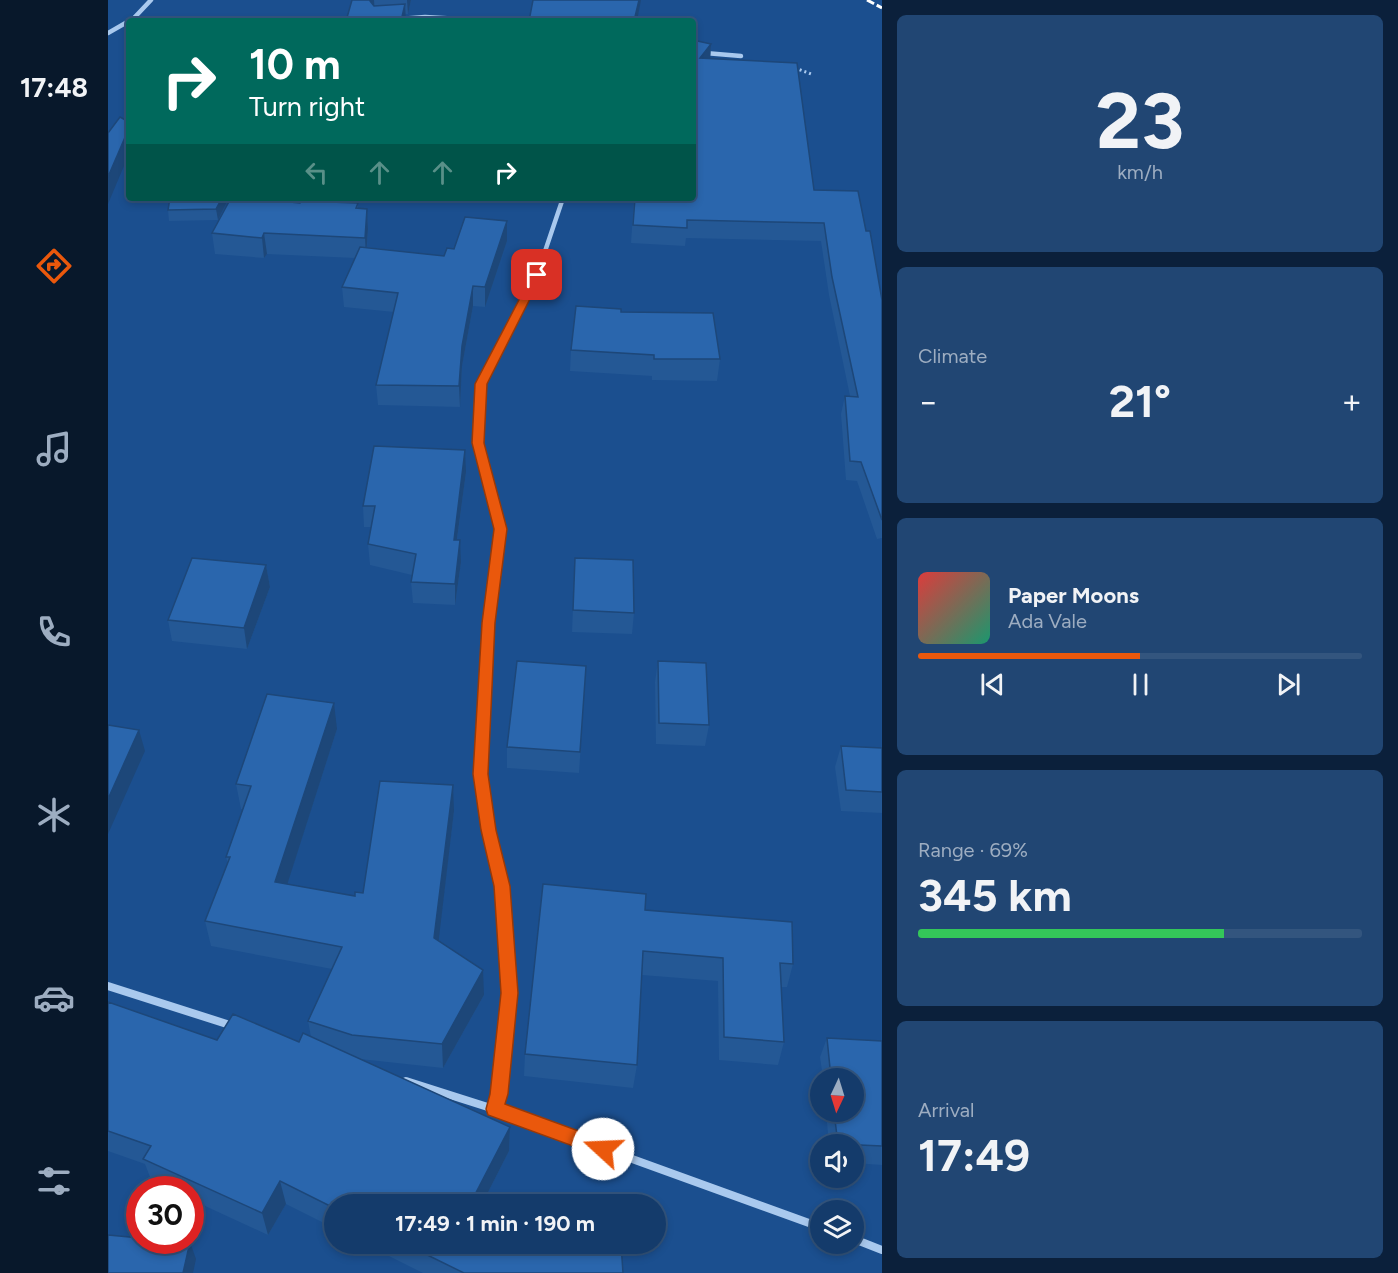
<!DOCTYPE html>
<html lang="en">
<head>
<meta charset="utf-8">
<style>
  body { margin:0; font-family:Figtree,sans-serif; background:#214673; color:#f1f3f6; height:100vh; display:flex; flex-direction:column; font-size:22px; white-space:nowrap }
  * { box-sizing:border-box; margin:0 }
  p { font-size:20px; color:#9dadc1 }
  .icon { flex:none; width:33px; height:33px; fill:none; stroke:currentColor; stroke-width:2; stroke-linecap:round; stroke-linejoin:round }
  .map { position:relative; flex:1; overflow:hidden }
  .drawer { display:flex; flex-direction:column; gap:15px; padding:15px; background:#0b203b; width:516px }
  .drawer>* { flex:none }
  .top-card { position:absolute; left:18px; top:18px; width:570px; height:183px; border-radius:6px; box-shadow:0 3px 9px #0003,0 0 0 2px #33557e; background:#00695c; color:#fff; overflow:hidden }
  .needle { width:39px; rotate:184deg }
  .fabs { position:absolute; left:702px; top:1068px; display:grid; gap:12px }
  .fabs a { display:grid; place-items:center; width:54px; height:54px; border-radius:50%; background:#143b6b; box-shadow:0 3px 9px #0003,0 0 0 2px #33557e; font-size:30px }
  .speed { position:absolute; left:18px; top:1176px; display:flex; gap:12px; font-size:30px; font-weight:700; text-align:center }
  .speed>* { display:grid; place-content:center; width:78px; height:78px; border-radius:50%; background:#143b6b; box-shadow:0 3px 9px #0003,0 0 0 2px #33557e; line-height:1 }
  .speed .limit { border:9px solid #d22; background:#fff; color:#111 }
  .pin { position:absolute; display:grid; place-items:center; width:51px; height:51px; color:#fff; margin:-26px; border-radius:12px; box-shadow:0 3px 9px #0006 }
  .me { position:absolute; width:66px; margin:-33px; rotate:290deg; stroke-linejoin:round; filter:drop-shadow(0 0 4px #0008) }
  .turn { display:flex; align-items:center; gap:21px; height:126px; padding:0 24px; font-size:27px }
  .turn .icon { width:78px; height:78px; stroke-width:2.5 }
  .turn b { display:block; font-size:42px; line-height:51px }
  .lanes { display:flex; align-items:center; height:57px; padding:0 24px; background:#0003; justify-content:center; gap:30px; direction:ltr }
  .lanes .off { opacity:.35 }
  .big { font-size:45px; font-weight:700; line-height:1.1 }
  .drawer .tile { flex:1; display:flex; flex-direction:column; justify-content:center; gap:9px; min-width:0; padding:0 21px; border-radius:9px; background:#214673 }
  .drawer .dial { align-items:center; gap:0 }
  .dial b { font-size:78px; line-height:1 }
  .song { display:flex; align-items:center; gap:18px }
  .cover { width:72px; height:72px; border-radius:9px; background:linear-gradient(135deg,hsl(0 70% 55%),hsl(160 70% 35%)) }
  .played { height:6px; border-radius:3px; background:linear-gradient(90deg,#ea580c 50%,#33557e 50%) }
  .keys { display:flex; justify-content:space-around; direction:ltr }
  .heat { display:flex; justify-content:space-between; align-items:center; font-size:33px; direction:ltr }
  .charge { height:9px; border-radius:4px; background:linear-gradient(90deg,#34c759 69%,#33557e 0) }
  .trip { position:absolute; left:216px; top:1194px; width:342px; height:60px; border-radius:30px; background:#143b6b; box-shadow:0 3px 9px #0003,0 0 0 2px #33557e; font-weight:700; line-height:60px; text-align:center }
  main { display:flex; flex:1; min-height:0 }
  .menu { display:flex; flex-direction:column; width:108px; justify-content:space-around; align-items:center; background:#08182b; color:#9dadc1 }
  .menu .icon { width:42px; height:42px }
  .menu .active { color:#ea580c }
  .menu b { font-size:27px; color:#f1f3f6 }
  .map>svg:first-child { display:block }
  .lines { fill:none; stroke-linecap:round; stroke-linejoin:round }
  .path { stroke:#a9c9ee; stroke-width:3; stroke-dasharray:2 3; stroke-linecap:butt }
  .minor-far2 { stroke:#a9c9ee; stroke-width:4.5 }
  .minor-far1 { stroke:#a9c9ee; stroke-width:5 }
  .minor { stroke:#a9c9ee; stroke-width:8 }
  .rail { stroke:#fff; stroke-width:3; stroke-dasharray:8 3; stroke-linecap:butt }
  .wall { fill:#245895 }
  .shaded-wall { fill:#1d4779 }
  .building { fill:#2a66ad; stroke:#1d4779; stroke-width:1.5 }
  .route { fill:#ea580c; stroke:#983908; stroke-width:1.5 }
</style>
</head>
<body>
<main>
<nav class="menu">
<b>17:48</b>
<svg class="icon active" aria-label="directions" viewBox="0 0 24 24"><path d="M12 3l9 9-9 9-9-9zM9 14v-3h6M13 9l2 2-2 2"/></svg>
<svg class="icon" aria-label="music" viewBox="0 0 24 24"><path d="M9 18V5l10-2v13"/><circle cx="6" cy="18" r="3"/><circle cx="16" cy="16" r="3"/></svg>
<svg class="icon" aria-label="phone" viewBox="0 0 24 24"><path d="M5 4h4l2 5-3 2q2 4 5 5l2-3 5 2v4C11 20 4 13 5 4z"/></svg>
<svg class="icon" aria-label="climate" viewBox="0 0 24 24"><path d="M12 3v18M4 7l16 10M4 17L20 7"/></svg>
<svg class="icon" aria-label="car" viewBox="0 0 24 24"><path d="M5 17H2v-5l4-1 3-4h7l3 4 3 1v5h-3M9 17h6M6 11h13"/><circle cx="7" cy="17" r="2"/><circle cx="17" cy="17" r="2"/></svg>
<svg class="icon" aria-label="filters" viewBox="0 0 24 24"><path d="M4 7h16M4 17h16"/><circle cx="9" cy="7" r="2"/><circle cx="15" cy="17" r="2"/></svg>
</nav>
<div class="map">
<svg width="774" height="1273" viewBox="0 0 774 1273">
  <rect width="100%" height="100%" fill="#1b4f8f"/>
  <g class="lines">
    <polyline class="path" points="687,68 703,74"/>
    <g class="minor-far2">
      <polyline points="26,18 43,0"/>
      <polyline points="291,19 317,17 388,21"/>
      <polyline points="21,21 26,18 97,21"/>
      <polyline points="0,33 21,21"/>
      <polyline points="585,52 633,56"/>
      <polyline points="408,315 429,275 455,198"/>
    </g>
    <polyline class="minor-far1" points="375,729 381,623 393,529 370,443 373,384 409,314"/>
    <g class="minor">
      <polyline points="375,728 372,774 381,830 394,886 401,993 391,1094 386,1109"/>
      <polyline points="0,986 125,1026"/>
      <polyline points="298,1081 386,1109 712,1227"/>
      <polyline points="746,1239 774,1250"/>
    </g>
    <polyline class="rail" points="759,0 774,8"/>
  </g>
  <g class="wall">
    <polygon points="244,0 303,0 300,14 297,14 298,21"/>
    <polygon points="603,44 602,59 706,190 758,231 774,300 774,538 769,539 749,481 738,480 733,414 737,396 742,396 721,295 713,241 578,238 577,246 523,243 526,198"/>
    <polygon points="62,198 121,198 110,220 61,221 60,210"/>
    <polygon points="339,198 387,198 386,201 339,199"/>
    <polygon points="192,203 250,203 250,208 259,209 260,229 259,247 336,256 346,249 399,241 377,307 365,306 354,366 352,407 270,405 268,385 286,312 236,307 234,287 247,258 159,254 156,258 107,254 104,233"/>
    <polygon points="513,312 612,359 609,381 544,380 544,376 462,371 463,350"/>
    <polygon points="358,472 349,540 353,562 347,605 305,603 303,582 304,575 262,565 260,544 263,527 256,527 255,506"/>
    <polygon points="467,558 526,613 524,634 464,632"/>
    <polygon points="158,565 162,587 139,649 64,641 60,620"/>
    <polygon points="550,661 601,725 597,746 548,744 547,682"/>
    <polygon points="478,666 471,773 399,768 399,747"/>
    <polygon points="229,729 179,884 247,896 255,893 346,811 330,941 376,995 335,1068 252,1059 402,1127 401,1151 374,1204 226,1204 226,1228 178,1204 160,1235 82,1199 82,1190 61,1190 44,1182 37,1164 0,1151 0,1002 109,1040 191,1042 203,1037 200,1021 224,969 103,946 97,921 120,864 118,857 135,809 133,809 128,784"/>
    <polygon points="733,746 774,748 774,813 733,811 727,767"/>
    <polygon points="537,910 685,964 679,987 673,987 676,1042 670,1065 611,1060 610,981 534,975 529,1065 525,1088 416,1076 417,1054"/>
    <polygon points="719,1038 774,1041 774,1165 746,1163 746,1144 721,1144 718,1112 746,1112 746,1078 715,1078 712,1057"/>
    <polygon points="257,1244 513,1244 515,1273 315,1273"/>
  </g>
  <g class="shaded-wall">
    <polygon points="262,0 266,0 267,17 262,1"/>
    <polygon points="299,0 303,0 300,14"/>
    <polygon points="531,0 533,0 529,21 526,21"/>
    <polygon points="297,4 298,21 293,21"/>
    <polygon points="603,44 602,61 592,58"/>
    <polygon points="21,128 21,154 0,204 0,177"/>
    <polygon points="114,198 121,198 110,220 108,209"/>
    <polygon points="259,209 260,229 258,258 257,238"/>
    <polygon points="399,221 399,241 377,307 377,287"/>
    <polygon points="156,233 159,254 156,258 154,238"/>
    <polygon points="365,286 365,306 354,366 352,407 351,386 354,346"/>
    <polygon points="357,450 358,472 346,561 346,540"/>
    <polygon points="352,540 353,562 347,605 347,584"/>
    <polygon points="158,565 162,587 139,649 136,628"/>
    <polygon points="226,703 229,729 172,907 167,882"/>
    <polygon points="31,730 37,751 0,834 0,799"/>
    <polygon points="345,785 346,811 328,963 326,938"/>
    <polygon points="375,970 376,995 335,1068 334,1044"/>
    <polygon points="402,1127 401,1151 374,1204 362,1204"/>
    <polygon points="172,1181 178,1204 160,1235 154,1213"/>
    <polygon points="82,1242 88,1259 85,1273 75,1273"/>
  </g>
  <g class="building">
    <polygon points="244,0 262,0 262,1 266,6 297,4 293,21 238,21"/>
    <polygon points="425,0 531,0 526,21 421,21"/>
    <polygon points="585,40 603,44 592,58 689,63 706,190 750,191 758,231 762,231 774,300 774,520 753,462 742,461 737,396 750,397 724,277 716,223 579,220 579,228 525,225 527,198 585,198"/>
    <polygon points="12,117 21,122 21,128 0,177 0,133"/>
    <polygon points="62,198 114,198 108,209 60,210"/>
    <polygon points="123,198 137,198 192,203 193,201 250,203 248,208 259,209 257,238 156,233 154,238 104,233"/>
    <polygon points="357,217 399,221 377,287 365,286 354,346 351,386 268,385 290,293 234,287 252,247 336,256 339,248 346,249"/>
    <polygon points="468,306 513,309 513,312 605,313 612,359 546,359 546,355 463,350"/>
    <polygon points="266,446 357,450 346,540 352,540 347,584 303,582 308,554 260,544 267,506 255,506"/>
    <polygon points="84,558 158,565 136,628 60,620"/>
    <polygon points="467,558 525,560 526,613 465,610"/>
    <polygon points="409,661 478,666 472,752 399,747"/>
    <polygon points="550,661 598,663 601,725 551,723"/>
    <polygon points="159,694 226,703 167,882 247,896 247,892 255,893 272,781 345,785 326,938 375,970 334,1044 244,1035 200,1021 234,947 97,921 122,857 118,857 143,786 128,784"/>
    <polygon points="0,725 31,730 0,799"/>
    <polygon points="733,746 774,748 774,792 738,790"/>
    <polygon points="435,884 538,894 537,910 684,922 685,964 672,963 676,1042 616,1037 615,958 535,951 529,1065 417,1054"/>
    <polygon points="0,1002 109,1040 125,1014 191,1042 195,1033 402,1127 362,1204 226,1204 226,1208 172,1181 154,1213 35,1159 43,1146 0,1131"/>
    <polygon points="719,1038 774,1041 774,1146 730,1144 726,1112 746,1112 746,1078 723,1078"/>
    <polygon points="0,1235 32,1238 32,1240 61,1240 82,1242 75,1273 0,1273"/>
    <polygon points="297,1244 513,1244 515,1273 356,1273"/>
  </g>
  <polygon class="route" points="429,272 434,275 379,384 376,443 399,529 387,623 380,774 388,830 402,886 410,993 400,1094 397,1104 501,1142 504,1149 501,1155 495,1157 380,1115 378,1109 382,1094 393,993 386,886 373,830 365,774 374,623 386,529 364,443 367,384 424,275"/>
</svg>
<div class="fabs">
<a><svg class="needle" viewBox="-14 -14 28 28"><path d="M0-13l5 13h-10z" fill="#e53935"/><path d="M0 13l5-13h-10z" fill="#9dadc1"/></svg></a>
<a><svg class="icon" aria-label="sound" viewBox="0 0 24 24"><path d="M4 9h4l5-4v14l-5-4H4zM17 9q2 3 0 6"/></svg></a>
<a><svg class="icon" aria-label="layers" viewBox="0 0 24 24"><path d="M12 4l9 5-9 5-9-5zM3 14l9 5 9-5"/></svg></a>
</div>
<div class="speed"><div class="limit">30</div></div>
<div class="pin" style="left:429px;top:275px;background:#d93025"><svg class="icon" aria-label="arrive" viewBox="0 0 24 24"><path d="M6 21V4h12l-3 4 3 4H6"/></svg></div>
<svg class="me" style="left:495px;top:1149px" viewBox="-20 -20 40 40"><circle r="19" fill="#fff"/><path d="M0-13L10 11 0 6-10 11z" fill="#ea580c"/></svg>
<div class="trip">17:49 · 1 min · 190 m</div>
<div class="top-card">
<div class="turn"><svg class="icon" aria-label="right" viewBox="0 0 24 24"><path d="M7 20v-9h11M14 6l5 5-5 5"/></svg><div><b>10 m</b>Turn right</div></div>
<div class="lanes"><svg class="icon off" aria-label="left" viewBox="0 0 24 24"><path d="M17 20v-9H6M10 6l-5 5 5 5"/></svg><svg class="icon off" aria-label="ahead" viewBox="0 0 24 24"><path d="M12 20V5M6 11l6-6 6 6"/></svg><svg class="icon off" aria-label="ahead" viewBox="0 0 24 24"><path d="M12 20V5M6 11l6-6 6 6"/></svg><svg class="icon" aria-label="right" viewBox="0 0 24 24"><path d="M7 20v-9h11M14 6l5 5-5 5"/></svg></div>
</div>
</div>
<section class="drawer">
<div class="tile dial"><b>23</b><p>km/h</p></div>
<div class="tile"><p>Climate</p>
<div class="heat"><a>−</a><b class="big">21°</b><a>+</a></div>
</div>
<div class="tile">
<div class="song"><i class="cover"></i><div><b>Paper Moons</b><p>Ada Vale</p></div></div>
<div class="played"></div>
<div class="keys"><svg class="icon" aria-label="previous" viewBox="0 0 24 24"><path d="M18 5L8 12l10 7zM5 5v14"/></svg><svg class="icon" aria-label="pause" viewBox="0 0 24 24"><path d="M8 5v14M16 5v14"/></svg><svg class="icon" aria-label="next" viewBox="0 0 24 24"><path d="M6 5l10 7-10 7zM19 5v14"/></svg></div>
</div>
<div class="tile"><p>Range · 69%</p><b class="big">345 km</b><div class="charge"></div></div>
<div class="tile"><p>Arrival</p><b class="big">17:49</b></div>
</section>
</main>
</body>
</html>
